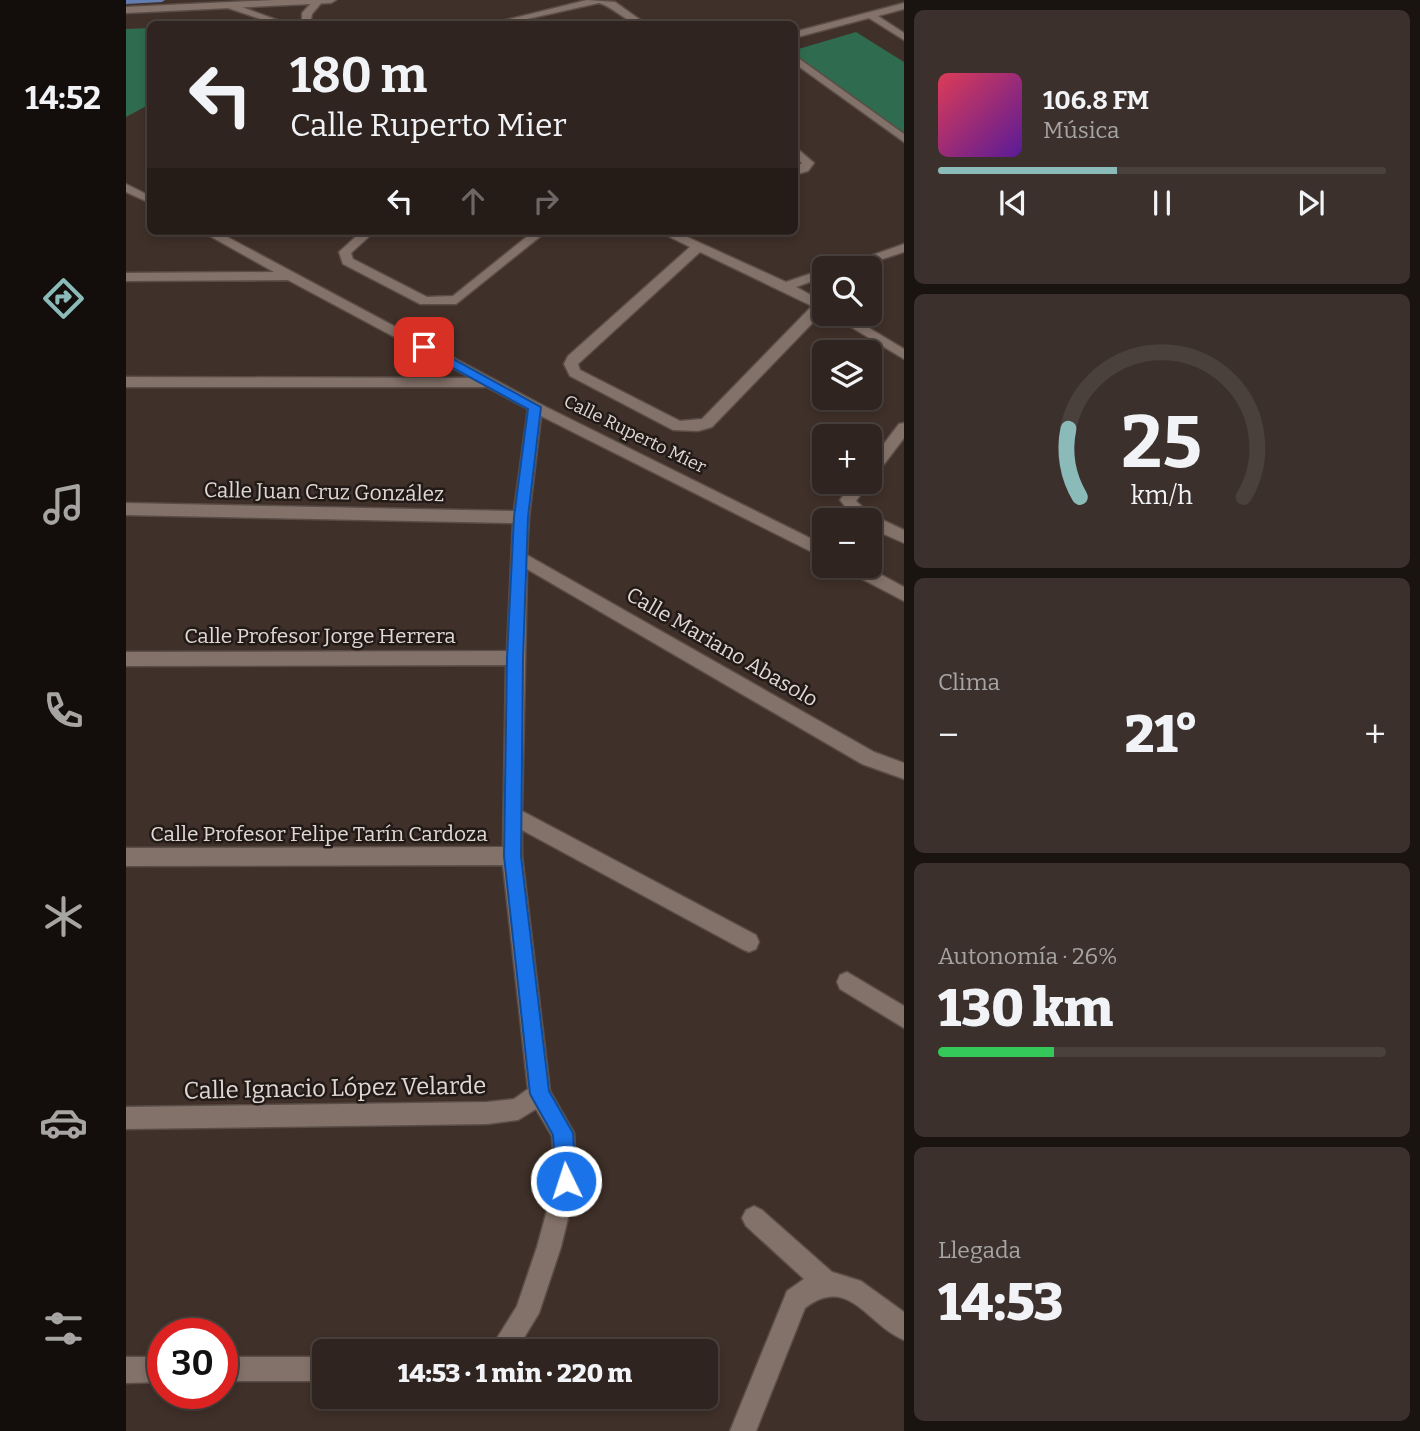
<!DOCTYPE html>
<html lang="es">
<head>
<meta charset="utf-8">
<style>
  body { margin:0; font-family:Bitter,serif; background:#3b302c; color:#f1f3f6; height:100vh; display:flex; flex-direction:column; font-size:26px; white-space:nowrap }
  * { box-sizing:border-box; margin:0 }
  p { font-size:23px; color:#a7a4a4 }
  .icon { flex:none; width:38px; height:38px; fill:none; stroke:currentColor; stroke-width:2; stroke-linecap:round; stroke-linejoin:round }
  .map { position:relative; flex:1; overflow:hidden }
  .side { display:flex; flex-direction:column; gap:10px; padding:10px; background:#1a1411; width:516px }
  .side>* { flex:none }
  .banner { position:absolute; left:21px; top:21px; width:651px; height:214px; border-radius:10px; box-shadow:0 4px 10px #0003,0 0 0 2px #4a413d; background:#2f241f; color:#f1f3f6; overflow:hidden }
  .buttons { position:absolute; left:686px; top:256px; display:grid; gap:14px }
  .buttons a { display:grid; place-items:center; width:70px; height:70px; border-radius:10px; background:#2f241f; box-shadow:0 4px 10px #0003,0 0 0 2px #4a413d; font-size:35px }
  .speed { position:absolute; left:21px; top:1318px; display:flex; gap:14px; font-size:35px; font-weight:700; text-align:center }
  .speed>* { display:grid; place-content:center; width:91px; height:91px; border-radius:50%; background:#2f241f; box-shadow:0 4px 10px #0003,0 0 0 2px #4a413d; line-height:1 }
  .speed .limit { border:10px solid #d22; background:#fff; color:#111 }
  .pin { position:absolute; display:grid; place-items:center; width:60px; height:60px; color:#fff; margin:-30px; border-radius:14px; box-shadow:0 4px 10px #0006 }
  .me { position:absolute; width:77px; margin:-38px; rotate:356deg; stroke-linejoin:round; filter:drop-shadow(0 0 5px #0008) }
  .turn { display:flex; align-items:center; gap:24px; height:147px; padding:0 28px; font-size:32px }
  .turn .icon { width:91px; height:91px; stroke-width:2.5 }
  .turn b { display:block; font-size:49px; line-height:60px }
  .lanes { display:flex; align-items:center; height:66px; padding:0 28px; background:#0003; justify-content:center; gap:35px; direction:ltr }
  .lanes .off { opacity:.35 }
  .big { font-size:52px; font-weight:800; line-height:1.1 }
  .side .card { flex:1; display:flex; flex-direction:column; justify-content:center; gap:10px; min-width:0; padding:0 24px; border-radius:10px; background:#3b302c }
  .side .dial { align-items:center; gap:0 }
  .dial svg { height:182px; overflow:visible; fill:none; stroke:#4a413d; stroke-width:7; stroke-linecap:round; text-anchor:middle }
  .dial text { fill:#f1f3f6; stroke:none }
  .song { display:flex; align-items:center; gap:21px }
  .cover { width:84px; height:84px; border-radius:10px; background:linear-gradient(135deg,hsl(350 70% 55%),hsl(270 70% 35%)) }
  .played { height:7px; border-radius:4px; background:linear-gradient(90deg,#8bbbb9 40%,#4a413d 40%) }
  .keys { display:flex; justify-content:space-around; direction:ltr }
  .heat { display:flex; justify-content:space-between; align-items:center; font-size:38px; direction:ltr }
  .charge { height:10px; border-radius:5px; background:linear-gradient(90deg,#34c759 26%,#4a413d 0) }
  .trip { position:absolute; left:186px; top:1339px; width:406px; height:70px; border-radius:10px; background:#2f241f; box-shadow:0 4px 10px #0003,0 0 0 2px #4a413d; font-weight:800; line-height:70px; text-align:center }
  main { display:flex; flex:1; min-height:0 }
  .tabs { display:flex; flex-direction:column; width:126px; justify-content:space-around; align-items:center; background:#130e0c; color:#a7a4a4 }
  .tabs .icon { width:49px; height:49px }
  .tabs .current { color:#8bbbb9 }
  .tabs b { font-size:32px; color:#f1f3f6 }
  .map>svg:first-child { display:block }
  .green { fill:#2f6b4f }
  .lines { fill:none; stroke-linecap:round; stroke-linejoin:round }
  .stream { fill:#637db0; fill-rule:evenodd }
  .street-casing { stroke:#5a4d47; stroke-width:3 }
  .secondary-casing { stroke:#5a4d47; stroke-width:3 }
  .street { fill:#837269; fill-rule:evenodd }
  .secondary { fill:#837269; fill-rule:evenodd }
  .route { fill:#1a73e8; stroke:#114b97; stroke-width:2 }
  .labels { text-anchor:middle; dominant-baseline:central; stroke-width:5; stroke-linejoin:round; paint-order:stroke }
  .far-street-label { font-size:18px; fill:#e1d7d2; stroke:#211a17 }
  .street-label { font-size:21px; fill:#e1d7d2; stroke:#211a17 }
  .near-street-label { font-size:24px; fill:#e1d7d2; stroke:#211a17 }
</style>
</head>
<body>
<main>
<nav class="tabs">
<b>14:52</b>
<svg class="icon current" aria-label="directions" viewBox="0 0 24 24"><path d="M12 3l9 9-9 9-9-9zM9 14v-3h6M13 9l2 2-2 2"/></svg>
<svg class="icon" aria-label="music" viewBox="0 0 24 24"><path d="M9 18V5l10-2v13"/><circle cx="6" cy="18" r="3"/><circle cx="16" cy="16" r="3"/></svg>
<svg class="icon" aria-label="phone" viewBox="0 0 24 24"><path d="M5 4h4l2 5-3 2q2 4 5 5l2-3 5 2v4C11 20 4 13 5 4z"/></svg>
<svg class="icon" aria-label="climate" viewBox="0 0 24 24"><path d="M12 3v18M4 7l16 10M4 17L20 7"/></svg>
<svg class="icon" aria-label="car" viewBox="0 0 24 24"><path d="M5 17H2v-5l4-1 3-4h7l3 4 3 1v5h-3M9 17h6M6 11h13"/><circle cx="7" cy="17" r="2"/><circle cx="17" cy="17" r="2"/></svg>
<svg class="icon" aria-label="filters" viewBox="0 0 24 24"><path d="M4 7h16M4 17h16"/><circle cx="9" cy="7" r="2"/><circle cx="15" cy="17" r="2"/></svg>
</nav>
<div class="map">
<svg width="778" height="1431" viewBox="0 0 778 1431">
  <rect width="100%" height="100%" fill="#3f3029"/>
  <g class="green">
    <polygon points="24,28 24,104 0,117 0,29"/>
    <polygon points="730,32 778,62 778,135 669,56 669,50"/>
  </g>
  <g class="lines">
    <polygon class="stream" points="0,0 39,0 36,2 0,4"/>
    <defs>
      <g id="street">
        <polygon points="188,0 197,1 186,14 184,24 176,24 176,13"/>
        <path d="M461,0L489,2L520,24C502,26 490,8 473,3L379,24H364Z"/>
        <polygon points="99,3 105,3 162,24 149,24 99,7"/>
        <polygon points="778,3 778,9 752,16 778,33 778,40 743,18 668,38 668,32"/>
        <polygon points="668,55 778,134 778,142 668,63"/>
        <polygon points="668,146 688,163 682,171 668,175 668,168 676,163 668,156"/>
        <polygon points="0,184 24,196 24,203 0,192"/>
        <polygon points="75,231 90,231 414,404 698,545 698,558 415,416 403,517 401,555 748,752 778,763 778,779 736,764 401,569 396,811 630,935 633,942 630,949 623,952 616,949 396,830 396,856 424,1091 448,1133 451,1181 435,1247 413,1313 390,1351 363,1351 391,1306 411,1247 429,1181 426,1136 410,1109 392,1120 361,1124 0,1129 0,1107 361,1102 388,1099 402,1089 377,865 0,866 0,848 377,847 380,665 0,666 0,652 381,651 387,523 0,515 0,503 388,511 402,409 361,387 0,387 0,377 345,378 162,280 0,281 0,273 148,272"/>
        <polygon points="236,231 249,231 225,253 227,259 301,297 327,296 408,231 421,231 330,304 294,304 217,264 213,252"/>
        <path d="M532,231H548L660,282L698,269V277L670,287L698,302V311L586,427L572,431L547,430L444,376L438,364L442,356L564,247ZM574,252L686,306L576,419L554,421L454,370L452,364Z"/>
        <polygon points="778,244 778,252 729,268 710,268"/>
        <polygon points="702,313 718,313 778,349 778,359"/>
        <polygon points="778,423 778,438 749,476 744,477 744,462 773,424"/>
        <polygon points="744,480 744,481 730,501 744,514 778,530 778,543 744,528 744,520 730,520 714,500 728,481"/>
        <polygon points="715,565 737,565 778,587 778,601 717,569"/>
        <polygon points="721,972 778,1006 778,1028 714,989 711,982 714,975"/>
        <path d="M628,1206L636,1210L706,1272L735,1281L778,1312V1340C741,1325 723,1274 679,1308L630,1431H604L661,1291L678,1279L620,1226L616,1218L620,1210Z"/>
        <polygon points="0,1357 37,1357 37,1382 0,1383"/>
        <rect x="96" y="1357" width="102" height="24"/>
      </g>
      <polygon id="secondary" points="148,0 210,0 205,3 0,13 0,7"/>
    </defs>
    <use href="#street" class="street-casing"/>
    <use href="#secondary" class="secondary-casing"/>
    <use href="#street" class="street"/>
    <use href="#secondary" class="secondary"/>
  </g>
  <polygon class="route" points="298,343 415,407 402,517 397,658 395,856 423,1091 447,1133 450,1181 447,1188 440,1191 433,1188 430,1181 427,1135 404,1094 378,856 381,658 388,517 402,409 294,350 292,347"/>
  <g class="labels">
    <g class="far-street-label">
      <text transform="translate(509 434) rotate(26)">Calle Ruperto Mier</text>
    </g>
    <g class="street-label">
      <text transform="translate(198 492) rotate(1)">Calle Juan Cruz González</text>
      <text x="194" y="636">Calle Profesor Jorge Herrera</text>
      <text transform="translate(596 647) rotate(30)">Calle Mariano Abasolo</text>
      <text x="193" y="834">Calle Profesor Felipe Tarín Cardoza</text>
    </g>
    <g class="near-street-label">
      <text transform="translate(209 1088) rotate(-1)">Calle Ignacio López Velarde</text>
    </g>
  </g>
</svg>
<div class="buttons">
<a><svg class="icon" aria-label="search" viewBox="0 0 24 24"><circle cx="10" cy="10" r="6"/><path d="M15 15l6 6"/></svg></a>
<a><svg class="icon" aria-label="layers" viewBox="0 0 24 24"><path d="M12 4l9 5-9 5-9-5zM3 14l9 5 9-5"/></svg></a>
<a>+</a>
<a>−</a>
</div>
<div class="speed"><div class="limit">30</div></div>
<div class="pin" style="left:298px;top:347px;background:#d93025"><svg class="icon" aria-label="arrive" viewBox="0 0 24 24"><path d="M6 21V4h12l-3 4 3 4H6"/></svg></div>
<svg class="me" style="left:440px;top:1181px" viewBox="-20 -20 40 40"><circle r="17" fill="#1a73e8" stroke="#fff" stroke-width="3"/><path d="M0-11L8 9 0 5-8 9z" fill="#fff"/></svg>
<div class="trip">14:53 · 1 min · 220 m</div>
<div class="banner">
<div class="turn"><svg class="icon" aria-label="left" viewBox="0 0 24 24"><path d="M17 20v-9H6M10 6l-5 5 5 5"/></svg><div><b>180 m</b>Calle Ruperto Mier</div></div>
<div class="lanes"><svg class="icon" aria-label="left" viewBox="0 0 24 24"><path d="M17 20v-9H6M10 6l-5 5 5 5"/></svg><svg class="icon off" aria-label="ahead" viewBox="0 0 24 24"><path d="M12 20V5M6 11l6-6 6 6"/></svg><svg class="icon off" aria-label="right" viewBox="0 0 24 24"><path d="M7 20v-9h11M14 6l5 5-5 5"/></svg></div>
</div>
</div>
<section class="side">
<div class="card">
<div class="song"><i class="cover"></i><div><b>106.8 FM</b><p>Música</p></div></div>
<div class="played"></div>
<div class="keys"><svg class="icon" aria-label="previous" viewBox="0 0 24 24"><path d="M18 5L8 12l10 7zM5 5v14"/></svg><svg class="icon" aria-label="pause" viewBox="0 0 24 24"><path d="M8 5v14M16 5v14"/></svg><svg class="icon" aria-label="next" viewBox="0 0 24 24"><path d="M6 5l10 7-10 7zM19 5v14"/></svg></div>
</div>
<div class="card dial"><svg viewBox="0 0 100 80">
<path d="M14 69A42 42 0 1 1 86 69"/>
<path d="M14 69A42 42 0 0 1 9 39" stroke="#8bbbb9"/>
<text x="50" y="56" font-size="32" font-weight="700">25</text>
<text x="50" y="72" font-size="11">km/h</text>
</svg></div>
<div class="card"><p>Clima</p>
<div class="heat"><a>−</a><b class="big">21°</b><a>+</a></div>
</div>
<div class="card"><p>Autonomía · 26%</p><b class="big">130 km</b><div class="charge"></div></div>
<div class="card"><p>Llegada</p><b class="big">14:53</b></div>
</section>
</main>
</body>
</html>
